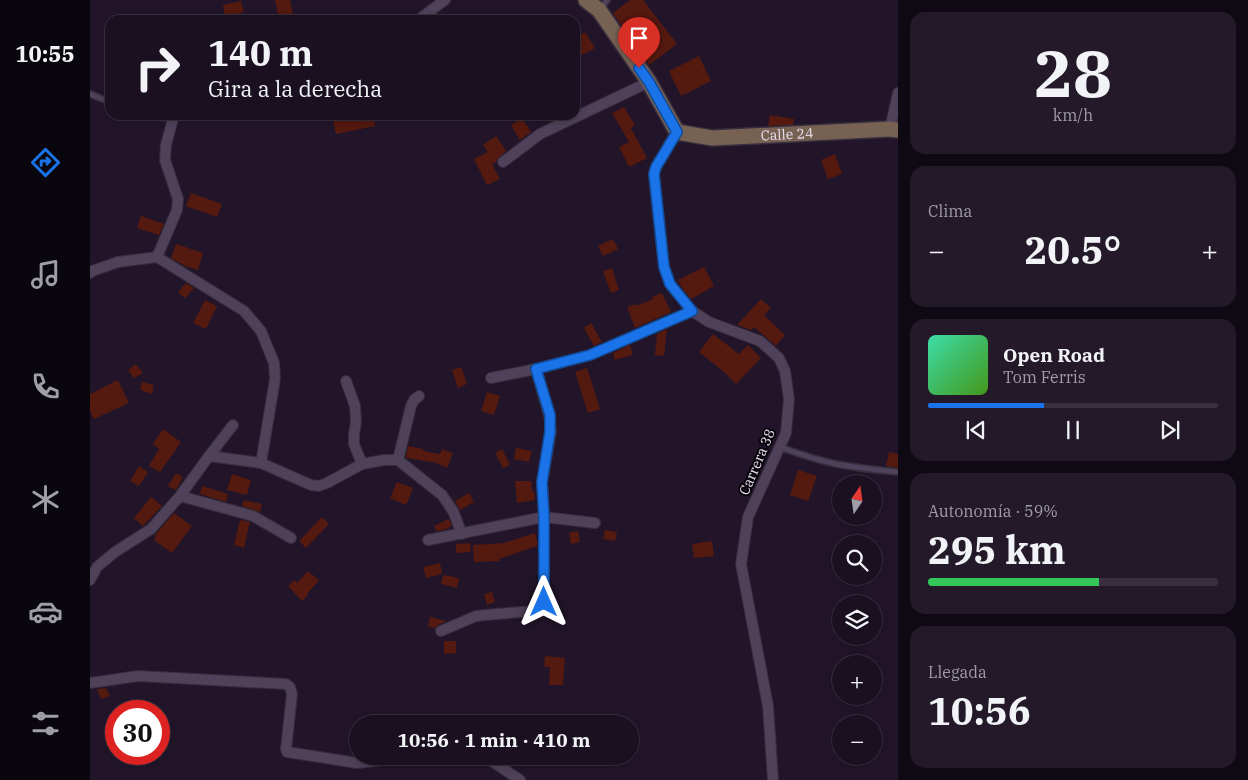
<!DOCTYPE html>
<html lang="es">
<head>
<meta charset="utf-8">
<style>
  body { margin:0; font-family:"IBM Plex Serif",serif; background:#231929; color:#f1f3f6; height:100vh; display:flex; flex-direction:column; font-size:19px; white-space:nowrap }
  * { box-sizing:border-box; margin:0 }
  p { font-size:16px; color:#9f9da5 }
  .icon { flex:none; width:28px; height:28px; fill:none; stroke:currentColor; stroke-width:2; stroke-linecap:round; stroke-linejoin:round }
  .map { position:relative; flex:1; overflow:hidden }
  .side { display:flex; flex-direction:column; gap:12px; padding:12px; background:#0e0912; width:350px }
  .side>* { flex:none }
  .guide { position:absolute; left:15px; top:15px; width:475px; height:105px; border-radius:15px; box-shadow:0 2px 8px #0003,0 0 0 1px #38303e; background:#1a1020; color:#f1f3f6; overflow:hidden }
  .needle { width:32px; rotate:13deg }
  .buttons { position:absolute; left:742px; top:475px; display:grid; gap:10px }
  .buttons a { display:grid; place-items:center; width:50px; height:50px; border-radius:50%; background:#1a1020; box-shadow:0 2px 8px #0003,0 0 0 1px #38303e; font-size:25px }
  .speed { position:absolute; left:15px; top:700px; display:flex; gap:10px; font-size:25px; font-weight:700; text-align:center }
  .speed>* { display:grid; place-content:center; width:65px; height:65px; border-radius:50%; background:#1a1020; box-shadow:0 2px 8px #0003,0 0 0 1px #38303e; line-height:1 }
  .speed .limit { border:8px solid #d22; background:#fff; color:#111 }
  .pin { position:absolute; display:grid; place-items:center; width:42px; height:42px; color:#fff; margin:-51px -21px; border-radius:50% 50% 50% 0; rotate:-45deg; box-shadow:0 0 5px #0007 }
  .pin .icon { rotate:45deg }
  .me { position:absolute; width:55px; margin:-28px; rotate:0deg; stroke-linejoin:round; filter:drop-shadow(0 0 4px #0008) }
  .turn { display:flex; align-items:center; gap:18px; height:105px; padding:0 20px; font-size:22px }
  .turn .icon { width:65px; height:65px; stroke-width:2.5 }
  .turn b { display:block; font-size:35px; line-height:42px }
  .big { font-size:38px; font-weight:700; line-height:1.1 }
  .side .tile { flex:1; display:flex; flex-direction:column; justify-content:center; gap:8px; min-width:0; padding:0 18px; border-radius:15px; background:#231929 }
  .side .dial { align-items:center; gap:0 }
  .dial b { font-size:65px; line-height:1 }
  .song { display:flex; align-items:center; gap:15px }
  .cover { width:60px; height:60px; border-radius:8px; background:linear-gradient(135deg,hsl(160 70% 55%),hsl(100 70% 35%)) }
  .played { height:5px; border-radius:2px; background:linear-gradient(90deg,#1a73e8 40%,#38303e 40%) }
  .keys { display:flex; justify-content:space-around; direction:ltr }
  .heat { display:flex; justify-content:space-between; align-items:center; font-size:28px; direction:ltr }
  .charge { height:8px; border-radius:4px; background:linear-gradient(90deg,#34c759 59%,#38303e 0) }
  .trip { position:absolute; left:259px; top:715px; width:290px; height:50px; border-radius:25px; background:#1a1020; box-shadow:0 2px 8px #0003,0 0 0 1px #38303e; font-weight:700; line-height:50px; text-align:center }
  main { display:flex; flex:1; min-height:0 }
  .dock { display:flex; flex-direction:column; width:90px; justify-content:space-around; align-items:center; background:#0a060d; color:#9f9da5 }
  .dock .icon { width:35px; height:35px }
  .dock .active { color:#1a73e8 }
  .dock b { font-size:22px; color:#f1f3f6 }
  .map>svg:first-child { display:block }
  .building { fill:#54190f }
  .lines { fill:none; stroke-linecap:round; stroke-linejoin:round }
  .lane-casing { stroke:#372e3e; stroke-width:8 }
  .street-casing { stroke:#372e3e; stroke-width:12 }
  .secondary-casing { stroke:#372e3e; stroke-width:18 }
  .lane { stroke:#4f4159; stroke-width:5 }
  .street { stroke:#4f4159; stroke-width:10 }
  .secondary { stroke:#766153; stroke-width:15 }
  .route-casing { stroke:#114b97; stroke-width:12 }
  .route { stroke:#1a73e8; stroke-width:9 }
  .labels { text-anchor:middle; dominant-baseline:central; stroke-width:4; stroke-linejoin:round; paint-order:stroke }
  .street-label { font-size:14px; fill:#e9e0ef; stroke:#08040c }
</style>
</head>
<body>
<main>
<nav class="dock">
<b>10:55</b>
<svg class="icon active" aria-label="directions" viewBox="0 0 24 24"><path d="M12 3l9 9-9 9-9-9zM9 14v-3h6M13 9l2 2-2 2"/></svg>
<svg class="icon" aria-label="music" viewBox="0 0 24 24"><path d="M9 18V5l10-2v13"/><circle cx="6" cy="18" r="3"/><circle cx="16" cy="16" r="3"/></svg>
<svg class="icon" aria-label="phone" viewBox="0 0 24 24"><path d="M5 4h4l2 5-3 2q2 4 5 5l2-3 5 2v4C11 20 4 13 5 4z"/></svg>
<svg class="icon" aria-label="climate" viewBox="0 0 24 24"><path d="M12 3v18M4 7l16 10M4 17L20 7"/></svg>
<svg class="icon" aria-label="car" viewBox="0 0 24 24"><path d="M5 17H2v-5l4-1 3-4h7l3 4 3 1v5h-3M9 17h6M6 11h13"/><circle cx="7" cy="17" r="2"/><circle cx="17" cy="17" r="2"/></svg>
<svg class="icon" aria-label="filters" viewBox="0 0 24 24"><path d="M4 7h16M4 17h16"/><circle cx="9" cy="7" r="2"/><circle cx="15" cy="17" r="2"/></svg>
</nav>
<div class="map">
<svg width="808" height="780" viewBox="0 0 808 780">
  <rect width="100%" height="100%" fill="#22152a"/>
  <g class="building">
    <polygon points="185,0 200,0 204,20 189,20"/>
    <polygon points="540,0 553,0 587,44 559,65 523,13"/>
    <polygon points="151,1 154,12 135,17 133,5"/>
    <polygon points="495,32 505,48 488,57 485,51 485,37"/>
    <polygon points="609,56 621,81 591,96 579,71"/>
    <polygon points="534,107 545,125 541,128 557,158 539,167 529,147 539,142 522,113"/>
    <polygon points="242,115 283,115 285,126 246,134"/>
    <polygon points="680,115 704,119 703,125 678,126"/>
    <polygon points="432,118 441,132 430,140 421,125"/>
    <polygon points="406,136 416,151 409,157 406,162 402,164 410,179 397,185 384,159 398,152 393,145"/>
    <polygon points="745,154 752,174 738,179 731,160"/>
    <polygon points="101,193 132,204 127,217 96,206"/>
    <polygon points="51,216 74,224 69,235 47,228"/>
    <polygon points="523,239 528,249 513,256 508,246"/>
    <polygon points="86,244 113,253 108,270 95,266 81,258"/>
    <polygon points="614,267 624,286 601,299 592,288 588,280"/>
    <polygon points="522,268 529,290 521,293 513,271"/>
    <polygon points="96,283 104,288 95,298 88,292"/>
    <polygon points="572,293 581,312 545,328 537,307 545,304 546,306 563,299 562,297"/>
    <polygon points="671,299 681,308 674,315 695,335 686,346 664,327 661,330 647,325"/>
    <polygon points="115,300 127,306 116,329 103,323"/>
    <polygon points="501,323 512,342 504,346 494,328"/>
    <polygon points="577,329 574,356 565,355 567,334"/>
    <polygon points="623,334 649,354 658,345 671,358 646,384 634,372 609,352"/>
    <polygon points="540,345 543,355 525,360 523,353"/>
    <polygon points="46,364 53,373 44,378 38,370"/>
    <polygon points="371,367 377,384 368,388 362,370"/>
    <polygon points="497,368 510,409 498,413 485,372"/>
    <polygon points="28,380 39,403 4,419 0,411 0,394"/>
    <polygon points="52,382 64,385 62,394 50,390"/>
    <polygon points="397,392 410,396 404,415 391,411"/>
    <polygon points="73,429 91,442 70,472 59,466 69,449 63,444"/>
    <polygon points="318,446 333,449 333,451 350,454 352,449 363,453 357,468 347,463 317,458 316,457"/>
    <polygon points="426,448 442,451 439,462 424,459"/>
    <polygon points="412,449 420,465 413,468 405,453"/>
    <polygon points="799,452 808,454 808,468 796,466"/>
    <polygon points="49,466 58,472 49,486 40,481"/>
    <polygon points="708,470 727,476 718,501 700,495"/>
    <polygon points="86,473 93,477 86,490 78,486"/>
    <polygon points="142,474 161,480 157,495 137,490"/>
    <polygon points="425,481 441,481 442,491 444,491 445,500 427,503"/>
    <polygon points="307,482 323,488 316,505 300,498"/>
    <polygon points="112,486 138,494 136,502 110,494"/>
    <polygon points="379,493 384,502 370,510 365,501"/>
    <polygon points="61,497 72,506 53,526 44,518"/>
    <polygon points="154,500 172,504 170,512 152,506"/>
    <polygon points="84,513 102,526 82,553 64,540 66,536 65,535"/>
    <polygon points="232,517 239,524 216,548 209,541"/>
    <polygon points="359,519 362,526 354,530 346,531 344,526"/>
    <polygon points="150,520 160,522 154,548 144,545"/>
    <polygon points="515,530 527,532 525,541 513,539"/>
    <polygon points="488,531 490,542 481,544 479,533"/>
    <polygon points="445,533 447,541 447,546 409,559 409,561 384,562 383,545 414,543"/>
    <polygon points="622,541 624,556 604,558 602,544"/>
    <polygon points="380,543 381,552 366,553 366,544"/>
    <polygon points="350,563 352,574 336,578 333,567"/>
    <polygon points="218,571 229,580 217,594 218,595 212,601 198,586 204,580 207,583"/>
    <polygon points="353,575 369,578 367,588 351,584"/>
    <polygon points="402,592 405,602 397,605 394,594"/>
    <polygon points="340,617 356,621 348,625 345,628 338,627"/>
    <polygon points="354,641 366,641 366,653 354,654"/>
    <polygon points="455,656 475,658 473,685 459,685 460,667 454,667"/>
    <polygon points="16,688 20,696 11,699 7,689"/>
  </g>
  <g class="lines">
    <defs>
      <g id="lane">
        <polyline points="511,8 517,0"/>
        <polyline points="0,94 20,102"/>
        <polyline points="54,115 63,117 83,118"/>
        <path d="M690,447C709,454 727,460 746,464C767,468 787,470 808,472"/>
      </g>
      <g id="street">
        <polyline points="328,20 355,0"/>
        <polyline points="800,129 808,93"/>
        <polyline points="587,132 566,167 564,174 574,267 580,284 602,311 619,322 670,341 689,358 695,371 699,399 696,433 658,517 651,564 678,706 683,780"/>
        <polyline points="413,162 450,134 559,82"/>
        <polyline points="67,257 154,311 171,331 184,363 185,379 171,463"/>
        <polyline points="0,273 2,271 28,262 67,257 87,210 88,199 75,160 76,145 84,115"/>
        <polyline points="401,378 446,369 500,355 602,311"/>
        <polyline points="256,381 265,406 266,422 264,434 264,444 272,464"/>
        <polyline points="119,456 171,463 221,485 229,486 237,483 272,464 294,460 308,460 352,495 363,511 372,534"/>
        <polyline points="308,460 321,406 324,400 329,396"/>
        <polyline points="90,496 163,516 201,538"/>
        <polyline points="338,540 454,517 505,523"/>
        <polyline points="0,580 7,567 25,552 61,529 90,496 119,456 143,425"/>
        <polyline points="351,631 386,616 406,614 446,611 452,607 454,602 454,517 452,482 461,432 459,415 446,369"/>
        <polyline points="0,683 48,676 196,684 200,687 202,694 196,749 197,752 267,763 286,761 308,756"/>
        <polyline points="394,756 430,780"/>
      </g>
      <g id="secondary">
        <path id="s1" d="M496,0L509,10L559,82L587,132L622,138L800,129L808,130"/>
      </g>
    </defs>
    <use href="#lane" class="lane-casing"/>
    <use href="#street" class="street-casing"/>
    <use href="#secondary" class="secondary-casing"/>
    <use href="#lane" class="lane"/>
    <use href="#street" class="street"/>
    <use href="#secondary" class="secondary"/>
  </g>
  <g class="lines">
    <defs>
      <polyline id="route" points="454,602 454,517 452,482 460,432 460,415 446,369 500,355 602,311 580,284 574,267 564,174 566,167 587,132 559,82 549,68"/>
    </defs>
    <use href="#route" class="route-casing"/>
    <use href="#route" class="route"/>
  </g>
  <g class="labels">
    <g class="street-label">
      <text stroke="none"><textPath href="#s1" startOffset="272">Calle 24</textPath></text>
      <text transform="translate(667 462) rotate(-67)">Carrera 38</text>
    </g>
  </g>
</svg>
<div class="buttons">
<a><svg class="needle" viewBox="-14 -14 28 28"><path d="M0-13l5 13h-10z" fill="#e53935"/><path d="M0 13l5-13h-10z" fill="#9f9da5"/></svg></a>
<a><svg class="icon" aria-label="search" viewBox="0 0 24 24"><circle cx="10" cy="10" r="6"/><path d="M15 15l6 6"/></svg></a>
<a><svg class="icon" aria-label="layers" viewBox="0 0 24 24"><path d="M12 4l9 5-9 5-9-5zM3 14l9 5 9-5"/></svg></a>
<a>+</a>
<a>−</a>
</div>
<div class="speed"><div class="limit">30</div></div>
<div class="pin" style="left:549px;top:68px;background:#d93025"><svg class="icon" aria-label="arrive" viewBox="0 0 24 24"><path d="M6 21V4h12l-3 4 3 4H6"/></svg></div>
<svg class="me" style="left:454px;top:602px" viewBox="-20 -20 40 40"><path d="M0-17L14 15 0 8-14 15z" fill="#1a73e8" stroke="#fff" stroke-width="4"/></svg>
<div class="trip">10:56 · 1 min · 410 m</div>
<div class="guide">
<div class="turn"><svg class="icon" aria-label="right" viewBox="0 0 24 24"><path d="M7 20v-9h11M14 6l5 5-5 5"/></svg><div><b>140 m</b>Gira a la derecha</div></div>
</div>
</div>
<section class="side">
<div class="tile dial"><b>28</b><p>km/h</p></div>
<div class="tile"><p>Clima</p>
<div class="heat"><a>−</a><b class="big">20.5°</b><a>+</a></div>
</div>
<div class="tile">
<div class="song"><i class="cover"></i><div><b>Open Road</b><p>Tom Ferris</p></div></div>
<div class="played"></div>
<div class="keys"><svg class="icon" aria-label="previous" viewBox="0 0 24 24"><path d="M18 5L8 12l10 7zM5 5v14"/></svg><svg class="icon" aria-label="pause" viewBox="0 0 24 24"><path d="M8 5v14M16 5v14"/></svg><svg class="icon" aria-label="next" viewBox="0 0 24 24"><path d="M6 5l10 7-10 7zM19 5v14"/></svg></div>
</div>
<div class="tile"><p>Autonomía · 59%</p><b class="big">295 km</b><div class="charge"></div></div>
<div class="tile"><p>Llegada</p><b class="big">10:56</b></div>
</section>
</main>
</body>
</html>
